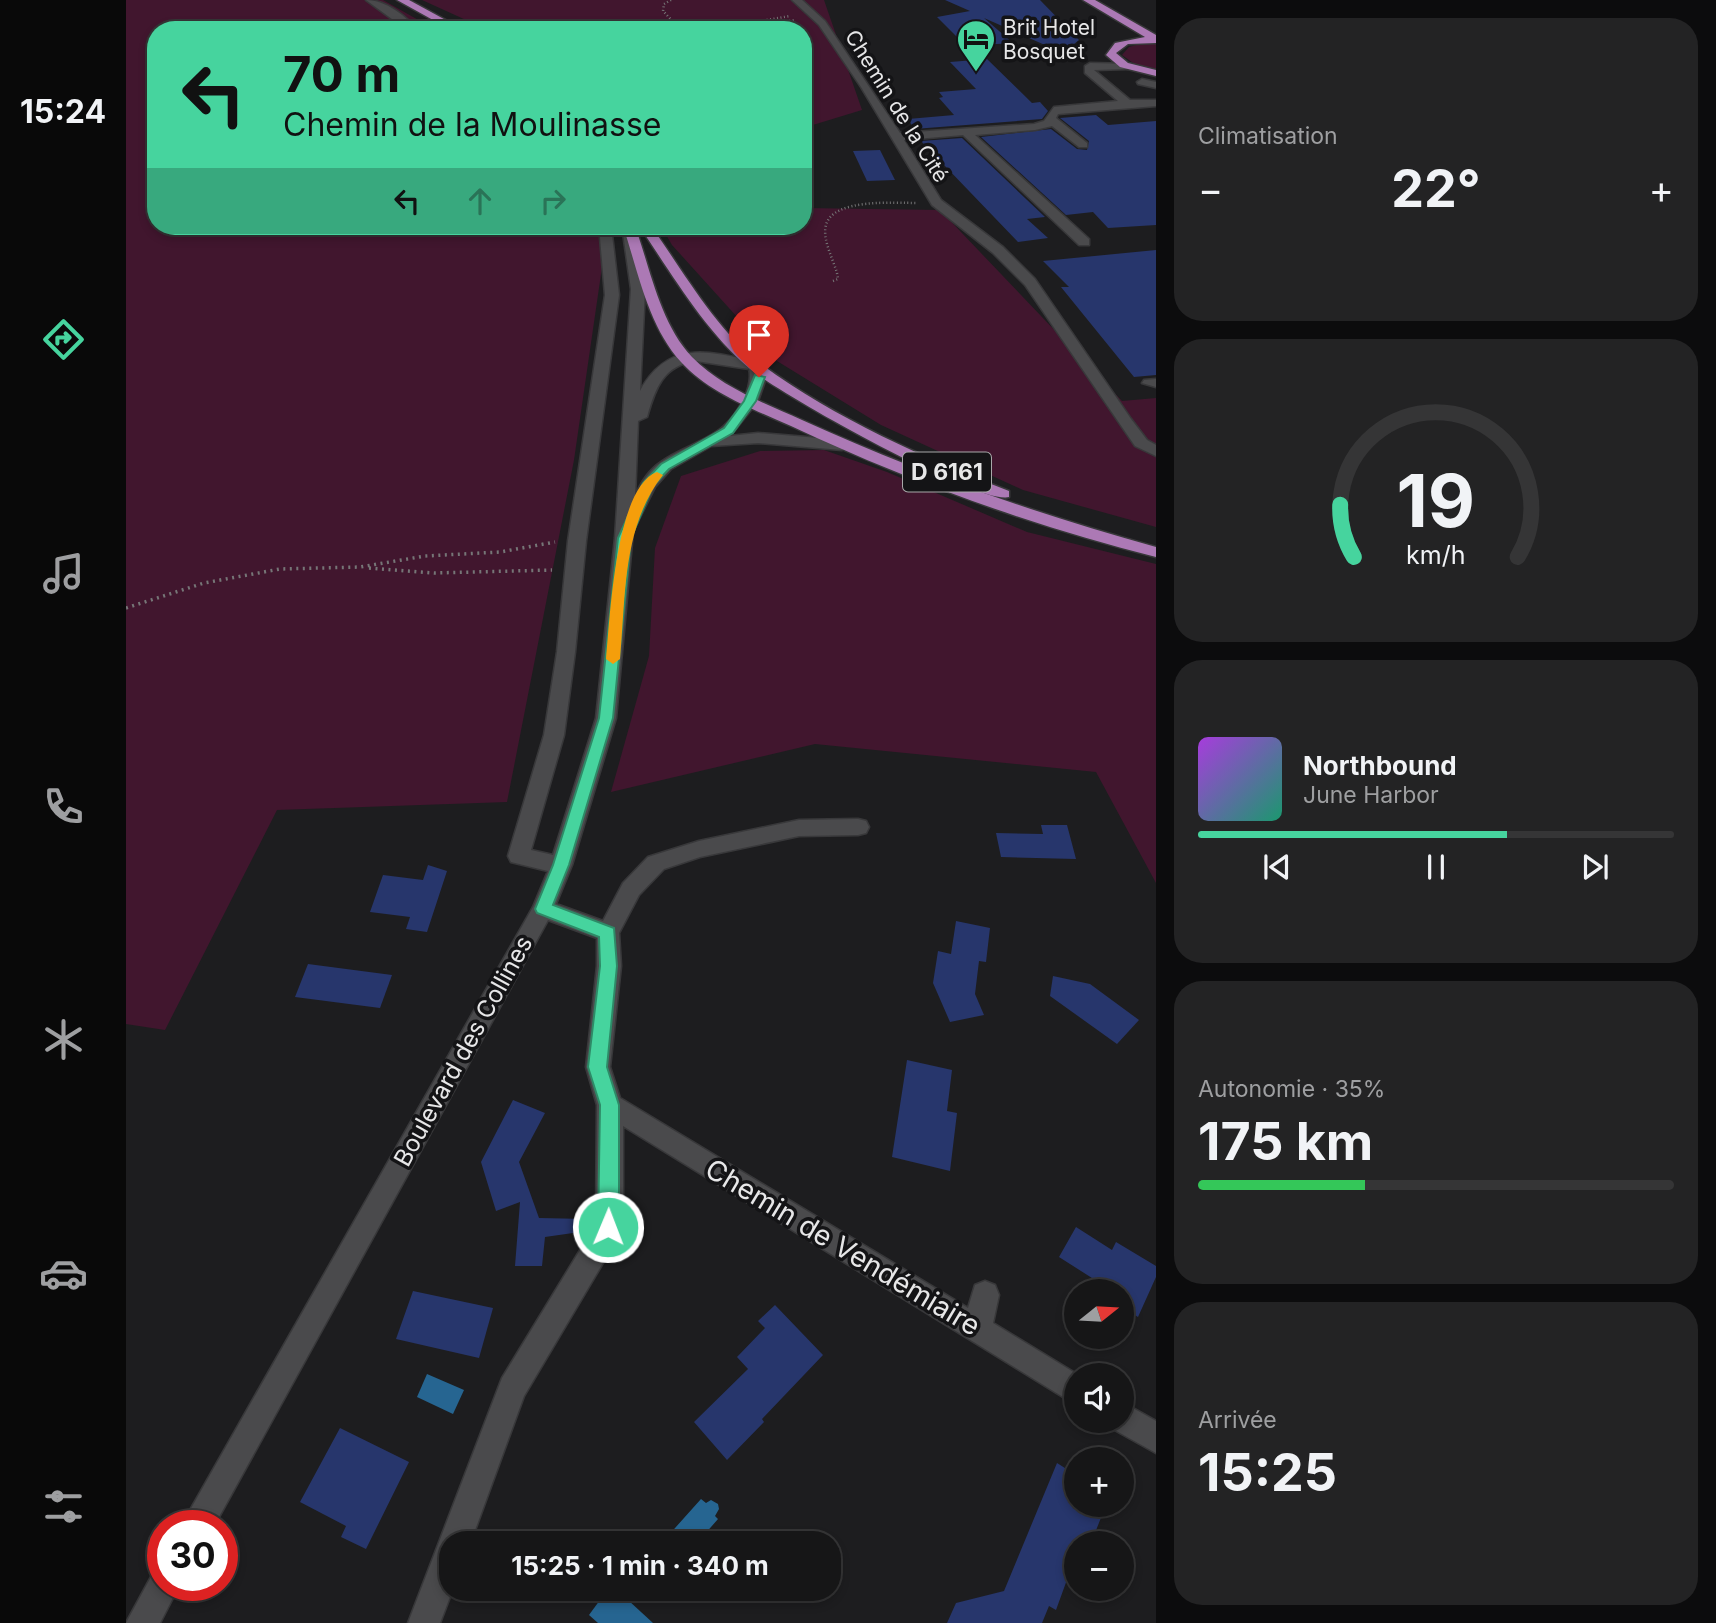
<!DOCTYPE html>
<html lang="fr">
<head>
<meta charset="utf-8">
<style>
  body { margin:0; font-family:Inter,sans-serif; background:#232324; color:#f1f3f6; height:100vh; display:flex; flex-direction:column; font-size:26px; white-space:nowrap }
  * { box-sizing:border-box; margin:0 }
  p { font-size:23px; color:#9e9fa1 }
  .icon { flex:none; width:38px; height:38px; fill:none; stroke:currentColor; stroke-width:2; stroke-linecap:round; stroke-linejoin:round }
  .map { position:relative; flex:1; overflow:hidden }
  .drawer { display:flex; flex-direction:column; gap:18px; padding:18px; background:#0c0c0d; width:560px }
  .drawer>* { flex:none }
  .hud { position:absolute; left:21px; top:21px; width:665px; height:214px; border-radius:28px; box-shadow:0 4px 10px #0003,0 0 0 2px #353536; background:#46d49e; color:#111; overflow:hidden }
  .needle { width:46px; rotate:72deg }
  .fabs { position:absolute; left:938px; top:1279px; display:grid; gap:14px }
  .fabs a { display:grid; place-items:center; width:70px; height:70px; border-radius:50%; background:#161617; box-shadow:0 4px 10px #0003,0 0 0 2px #353536; font-size:35px }
  .speed { position:absolute; left:21px; top:1510px; display:flex; gap:14px; font-size:35px; font-weight:700; text-align:center }
  .speed>* { display:grid; place-content:center; width:91px; height:91px; border-radius:50%; background:#161617; box-shadow:0 4px 10px #0003,0 0 0 2px #353536; line-height:1 }
  .speed .limit { border:10px solid #d22; background:#fff; color:#111 }
  .pin { position:absolute; display:grid; place-items:center; width:60px; height:60px; color:#fff; margin:-72px -30px; border-radius:50% 50% 50% 0; rotate:-45deg; box-shadow:0 0 7px #0007 }
  .pin .icon { rotate:45deg }
  .me { position:absolute; width:77px; margin:-38px; rotate:1deg; stroke-linejoin:round; filter:drop-shadow(0 0 5px #0008) }
  .turn { display:flex; align-items:center; gap:24px; height:147px; padding:0 21px; font-size:32px }
  .turn .icon { width:91px; height:91px; stroke-width:2.5 }
  .turn b { display:block; font-size:49px; line-height:60px }
  .lanes { display:flex; align-items:center; height:66px; padding:0 21px; background:#0003; justify-content:center; gap:35px; direction:ltr }
  .lanes .off { opacity:.35 }
  .big { font-size:52px; font-weight:700; line-height:1.1 }
  .drawer .tile { flex:1; display:flex; flex-direction:column; justify-content:center; gap:10px; min-width:0; padding:0 24px; border-radius:28px; background:#232324 }
  .drawer .dial { align-items:center; gap:0 }
  .dial svg { height:182px; overflow:visible; fill:none; stroke:#353536; stroke-width:7; stroke-linecap:round; text-anchor:middle }
  .dial text { fill:#f1f3f6; stroke:none }
  .song { display:flex; align-items:center; gap:21px }
  .cover { width:84px; height:84px; border-radius:10px; background:linear-gradient(135deg,hsl(280 70% 55%),hsl(160 70% 35%)) }
  .played { height:7px; border-radius:4px; background:linear-gradient(90deg,#46d49e 65%,#353536 65%) }
  .keys { display:flex; justify-content:space-around; direction:ltr }
  .heat { display:flex; justify-content:space-between; align-items:center; font-size:38px; direction:ltr }
  .charge { height:10px; border-radius:5px; background:linear-gradient(90deg,#34c759 35%,#353536 0) }
  .trip { position:absolute; left:313px; top:1531px; width:402px; height:70px; border-radius:28px; background:#161617; box-shadow:0 4px 10px #0003,0 0 0 2px #353536; font-weight:700; line-height:70px; text-align:center }
  main { display:flex; flex:1; min-height:0 }
  .menu { display:flex; flex-direction:column; width:126px; justify-content:space-around; align-items:center; background:#090909; color:#9e9fa1 }
  .menu .icon { width:49px; height:49px }
  .menu .on { color:#46d49e }
  .menu b { font-size:32px; color:#f1f3f6 }
  .map>svg:first-child { display:block }
  .green { fill:#41162e }
  .water { fill:#266591 }
  .building { fill:#27366c }
  .lines { fill:none; stroke-linecap:round; stroke-linejoin:round }
  .minor-casing { stroke:#38383a; stroke-width:3 }
  .major-casing { stroke:#38383a; stroke-width:3 }
  .path-far1 { stroke:#767677; stroke-width:2.5; stroke-dasharray:1 2.5; stroke-linecap:butt }
  .path { stroke:#767677; stroke-width:3.5; stroke-dasharray:2 4.5; stroke-linecap:butt }
  .minor { fill:#4a4a4c; fill-rule:evenodd }
  .major { fill:#ac79b5; fill-rule:evenodd }
  .route { fill:#46d49e; stroke:#2e8a67; stroke-width:2 }
  .slow { fill:#f59e0b }
  .labels { text-anchor:middle; dominant-baseline:central; stroke-width:7; stroke-linejoin:round; paint-order:stroke }
  .far-poi-label { font-size:21px; fill:#e7e7e8; stroke:#141416; text-anchor:start }
  .far-street-label { font-size:21px; fill:#e7e7e8; stroke:#141416 }
  .shield { fill:#141416; stroke:#a8a8a9; stroke-width:2 }
  .shield-label { font-size:23px; font-weight:bold; fill:#e7e7e8 }
  .street-label { font-size:24px; fill:#e7e7e8; stroke:#141416 }
  .near-street-label { font-size:28px; fill:#e7e7e8; stroke:#141416 }
</style>
</head>
<body>
<main>
<nav class="menu">
<b>15:24</b>
<svg class="icon on" aria-label="directions" viewBox="0 0 24 24"><path d="M12 3l9 9-9 9-9-9zM9 14v-3h6M13 9l2 2-2 2"/></svg>
<svg class="icon" aria-label="music" viewBox="0 0 24 24"><path d="M9 18V5l10-2v13"/><circle cx="6" cy="18" r="3"/><circle cx="16" cy="16" r="3"/></svg>
<svg class="icon" aria-label="phone" viewBox="0 0 24 24"><path d="M5 4h4l2 5-3 2q2 4 5 5l2-3 5 2v4C11 20 4 13 5 4z"/></svg>
<svg class="icon" aria-label="climate" viewBox="0 0 24 24"><path d="M12 3v18M4 7l16 10M4 17L20 7"/></svg>
<svg class="icon" aria-label="car" viewBox="0 0 24 24"><path d="M5 17H2v-5l4-1 3-4h7l3 4 3 1v5h-3M9 17h6M6 11h13"/><circle cx="7" cy="17" r="2"/><circle cx="17" cy="17" r="2"/></svg>
<svg class="icon" aria-label="filters" viewBox="0 0 24 24"><path d="M4 7h16M4 17h16"/><circle cx="9" cy="7" r="2"/><circle cx="15" cy="17" r="2"/></svg>
</nav>
<div class="map">
<svg width="1030" height="1623" viewBox="0 0 1030 1623">
  <rect width="100%" height="100%" fill="#1d1d1f"/>
  <g class="green">
    <polygon points="0,0 257,0 310,30 30,30 30,226 482,226 448,460 381,802 151,810 39,1030 0,1024"/>
    <polygon points="296,0 698,0 736,110 677,128 677,30 362,30"/>
    <polygon points="1014,44 1030,44 1030,69 1010,65 996,55 1003,47"/>
    <polygon points="677,208 814,210 996,401 1030,398 1030,527 897,490 755,425 651,361 546,245 535,226 677,226"/>
    <polygon points="698,450 761,472 901,532 1030,564 1030,883 970,772 689,744 485,792 523,656 529,548 555,476 634,451"/>
  </g>
  <g class="water">
    <polygon points="301,1374 338,1390 327,1414 291,1397"/>
    <polygon points="575,1499 580,1503 585,1500 592,1504 593,1509 589,1516 592,1519 571,1543 548,1543 541,1537"/>
    <polygon points="482,1589 490,1589 527,1623 472,1623 463,1615"/>
  </g>
  <g class="building">
    <polygon points="819,0 914,0 953,40 937,53 858,18 887,43 840,46 811,17 844,11"/>
    <polygon points="861,59 906,103 914,102 922,111 916,119 788,129 782,119 828,115 813,98 817,97 813,92 850,89 824,62"/>
    <polygon points="970,115 982,125 1030,121 1030,225 982,228 967,212 940,215 855,137 925,129 951,149 961,150 963,141 934,118"/>
    <polygon points="836,138 919,217 901,219 922,238 892,242 795,141"/>
    <polygon points="754,150 769,180 741,181 727,151"/>
    <polygon points="1030,250 1030,375 1008,377 935,287 943,287 917,261"/>
    <polygon points="915,825 941,825 950,859 875,857 870,833 917,834"/>
    <polygon points="302,865 321,871 301,932 280,929 284,917 244,912 257,875 297,880"/>
    <polygon points="830,921 864,928 860,962 853,961 849,994 858,1015 824,1022 807,983 812,951 825,954"/>
    <polygon points="182,964 266,975 254,1008 169,997"/>
    <polygon points="927,976 964,984 1013,1020 991,1044 924,996"/>
    <polygon points="781,1060 826,1070 821,1111 831,1113 824,1171 766,1157"/>
    <polygon points="387,1100 419,1113 393,1162 413,1218 461,1219 461,1231 419,1237 416,1266 389,1266 394,1202 370,1211 355,1162"/>
    <polygon points="950,1227 986,1250 990,1242 1030,1266 1030,1277 1012,1317 996,1307 996,1292 988,1292 933,1257"/>
    <polygon points="287,1291 367,1308 353,1358 270,1339"/>
    <polygon points="649,1305 697,1355 636,1419 638,1422 601,1460 568,1422 622,1369 611,1357 639,1328 632,1321"/>
    <polygon points="214,1428 283,1462 240,1549 215,1537 220,1526 174,1502"/>
    <polygon points="931,1463 950,1475 950,1505 980,1505 967,1538 959,1533 955,1544 950,1544 950,1555 930,1610 923,1606 916,1623 821,1623 830,1603 878,1591"/>
  </g>
  <g class="lines">
    <defs>
      <g id="minor">
        <path d="M240,0C260,0 279,16 292,30H281Z"/>
        <polygon points="666,0 676,0 699,21 774,133 908,124 918,121 928,107 992,101 959,73 959,66 964,63 1005,64 1005,68 1001,69 968,70 1004,100 1030,100 1030,106 932,114 930,118 961,143 961,147 953,147 926,126 909,130 849,135 963,239 963,245 953,245 837,135 778,140 815,200 877,247 909,279 1005,419 1021,440 1030,445 1030,456 1009,446 899,285 867,253 806,205 735,87 693,25"/>
        <polygon points="1016,79 1030,82 1030,88 1012,84 1011,82"/>
        <path d="M473,226H485L493,295L460,541L449,652L438,735L405,850L427,855L470,718L489,538L505,289L496,226H508L519,289L514,391C542,339 584,351 634,363L640,378L632,401L604,436L632,433L716,440L724,445L716,450L632,443L585,446L545,469L529,487L507,531L490,718L446,865L430,904L477,921L497,883L522,857L573,841L673,820L732,819L740,821L743,827L740,833L732,835L673,836L574,857L538,869L513,895L493,933L495,966L484,1067L494,1098L842,1308L849,1285L859,1281L869,1285L873,1295L867,1323L954,1376H950V1405L497,1126V1227L493,1236L398,1396L344,1544H326L327,1589L314,1623H282L376,1378L470,1224L471,1105L460,1067L471,966V938L422,920L88,1526H55L407,907L422,871L385,862L382,856L418,735L431,652L442,541L479,295ZM570,361L623,369C628,387 611,415 597,427C580,442 554,448 535,462C523,470 514,484 509,497L512,421L521,417C529,389 537,365 570,361Z"/>
        <polygon points="1030,379 1030,387 1016,383 1018,380"/>
        <polygon points="996,1402 1030,1421 1030,1453 985,1428 983,1421 996,1421"/>
        <polygon points="37,1570 37,1586 53,1586 34,1623 0,1623 26,1575"/>
      </g>
      <g id="major">
        <polygon points="271,0 283,0 338,30 325,30"/>
        <polygon points="957,0 969,0 1030,35 1030,43 1002,44 990,53 1002,63 1030,70 1030,76 994,67 980,55 989,43 1019,37"/>
        <path d="M497,226H509C524,268 534,323 566,357C595,387 638,403 676,420C790,472 908,513 1030,547V557C904,525 782,481 665,426C627,409 583,393 555,362C522,326 512,271 497,226Z"/>
        <path d="M513,226H525C558,272 589,329 635,364C708,418 798,458 883,491V497C852,505 653,394 623,368C578,330 546,274 513,226Z"/>
      </g>
    </defs>
    <use href="#minor" class="minor-casing"/>
    <use href="#major" class="major-casing"/>
    <g class="path-far1">
      <polyline points="545,0 538,4 537,11 555,30"/>
      <polyline points="582,30 664,16"/>
      <polyline points="608,30 669,20"/>
      <path d="M707,281L712,279L711,273C707,259 696,239 700,225C707,198 769,203 791,203"/>
    </g>
    <g class="path">
      <polyline points="243,568 308,573 426,570"/>
      <polyline points="0,608 78,583 154,569 234,567 299,556 374,552 429,542"/>
    </g>
    <use href="#minor" class="minor"/>
    <use href="#major" class="major"/>
  </g>
  <polygon class="route" points="629,375 639,377 630,401 607,433 543,469 527,486 505,538 487,718 443,865 427,905 488,928 491,966 481,1067 493,1105 493,1227 490,1234 482,1237 475,1234 472,1227 474,1105 462,1067 474,966 473,937 411,913 409,909 427,865 473,718 492,538 517,483 535,464 598,428 618,401"/>
  <path class="slow" d="M531,472L537,475C496,527 500,596 494,659L487,664L480,659C484,620 489,487 531,472Z"/>
  <defs>
    <symbol id="hotel-pin" viewBox="-11 -11 22 30"><path d="M0 17L-7.5 6A9.5 9.5 0 1 1 7.5 6Z" fill="#46d49e" stroke="#141416"/><path d="M-6-4.5h1.5V1H6V5H4.5V3h-9V5H-6ZM-4 0a1.8 1.8 0 1 1 3.6 0ZM.5 0V-2.5h3Q6-2.5 6 0Z" fill="#111"/></symbol>
  </defs>
  <g fill-rule="evenodd">
    <use href="#hotel-pin" x="828" y="17" width="44" height="60"/>
  </g>
  <g class="labels">
    <g class="far-poi-label">
      <text x="877" y="27">Brit Hotel<tspan x="877" dy="24">Bosquet</tspan></text>
    </g>
    <g class="far-street-label">
      <text transform="translate(771 106) rotate(58)">Chemin de la Cité</text>
    </g>
    <rect class="shield" x="777" y="452.5" width="88" height="39" rx="5"/>
    <g class="shield-label">
      <text x="821" y="472">D 6161</text>
    </g>
    <g class="street-label">
      <text transform="translate(337 1051) rotate(-61)">Boulevard des Collines</text>
    </g>
    <g class="near-street-label">
      <text transform="translate(717 1247) rotate(31)">Chemin de Vendémiaire</text>
    </g>
  </g>
</svg>
<div class="fabs">
<a><svg class="needle" viewBox="-14 -14 28 28"><path d="M0-13l5 13h-10z" fill="#e53935"/><path d="M0 13l5-13h-10z" fill="#9e9fa1"/></svg></a>
<a><svg class="icon" aria-label="sound" viewBox="0 0 24 24"><path d="M4 9h4l5-4v14l-5-4H4zM17 9q2 3 0 6"/></svg></a>
<a>+</a>
<a>−</a>
</div>
<div class="speed"><div class="limit">30</div></div>
<div class="pin" style="left:633px;top:377px;background:#d93025"><svg class="icon" aria-label="arrive" viewBox="0 0 24 24"><path d="M6 21V4h12l-3 4 3 4H6"/></svg></div>
<svg class="me" style="left:482px;top:1227px" viewBox="-20 -20 40 40"><circle r="17" fill="#46d49e" stroke="#fff" stroke-width="3"/><path d="M0-11L8 9 0 5-8 9z" fill="#fff"/></svg>
<div class="trip">15:25 · 1 min · 340 m</div>
<div class="hud">
<div class="turn"><svg class="icon" aria-label="left" viewBox="0 0 24 24"><path d="M17 20v-9H6M10 6l-5 5 5 5"/></svg><div><b>70 m</b>Chemin de la Moulinasse</div></div>
<div class="lanes"><svg class="icon" aria-label="left" viewBox="0 0 24 24"><path d="M17 20v-9H6M10 6l-5 5 5 5"/></svg><svg class="icon off" aria-label="ahead" viewBox="0 0 24 24"><path d="M12 20V5M6 11l6-6 6 6"/></svg><svg class="icon off" aria-label="right" viewBox="0 0 24 24"><path d="M7 20v-9h11M14 6l5 5-5 5"/></svg></div>
</div>
</div>
<section class="drawer">
<div class="tile"><p>Climatisation</p>
<div class="heat"><a>−</a><b class="big">22°</b><a>+</a></div>
</div>
<div class="tile dial"><svg viewBox="0 0 100 80">
<path d="M14 69A42 42 0 1 1 86 69"/>
<path d="M14 69A42 42 0 0 1 8 46" stroke="#46d49e"/>
<text x="50" y="56" font-size="32" font-weight="700">19</text>
<text x="50" y="72" font-size="11">km/h</text>
</svg></div>
<div class="tile">
<div class="song"><i class="cover"></i><div><b>Northbound</b><p>June Harbor</p></div></div>
<div class="played"></div>
<div class="keys"><svg class="icon" aria-label="previous" viewBox="0 0 24 24"><path d="M18 5L8 12l10 7zM5 5v14"/></svg><svg class="icon" aria-label="pause" viewBox="0 0 24 24"><path d="M8 5v14M16 5v14"/></svg><svg class="icon" aria-label="next" viewBox="0 0 24 24"><path d="M6 5l10 7-10 7zM19 5v14"/></svg></div>
</div>
<div class="tile"><p>Autonomie · 35%</p><b class="big">175 km</b><div class="charge"></div></div>
<div class="tile"><p>Arrivée</p><b class="big">15:25</b></div>
</section>
</main>
</body>
</html>
